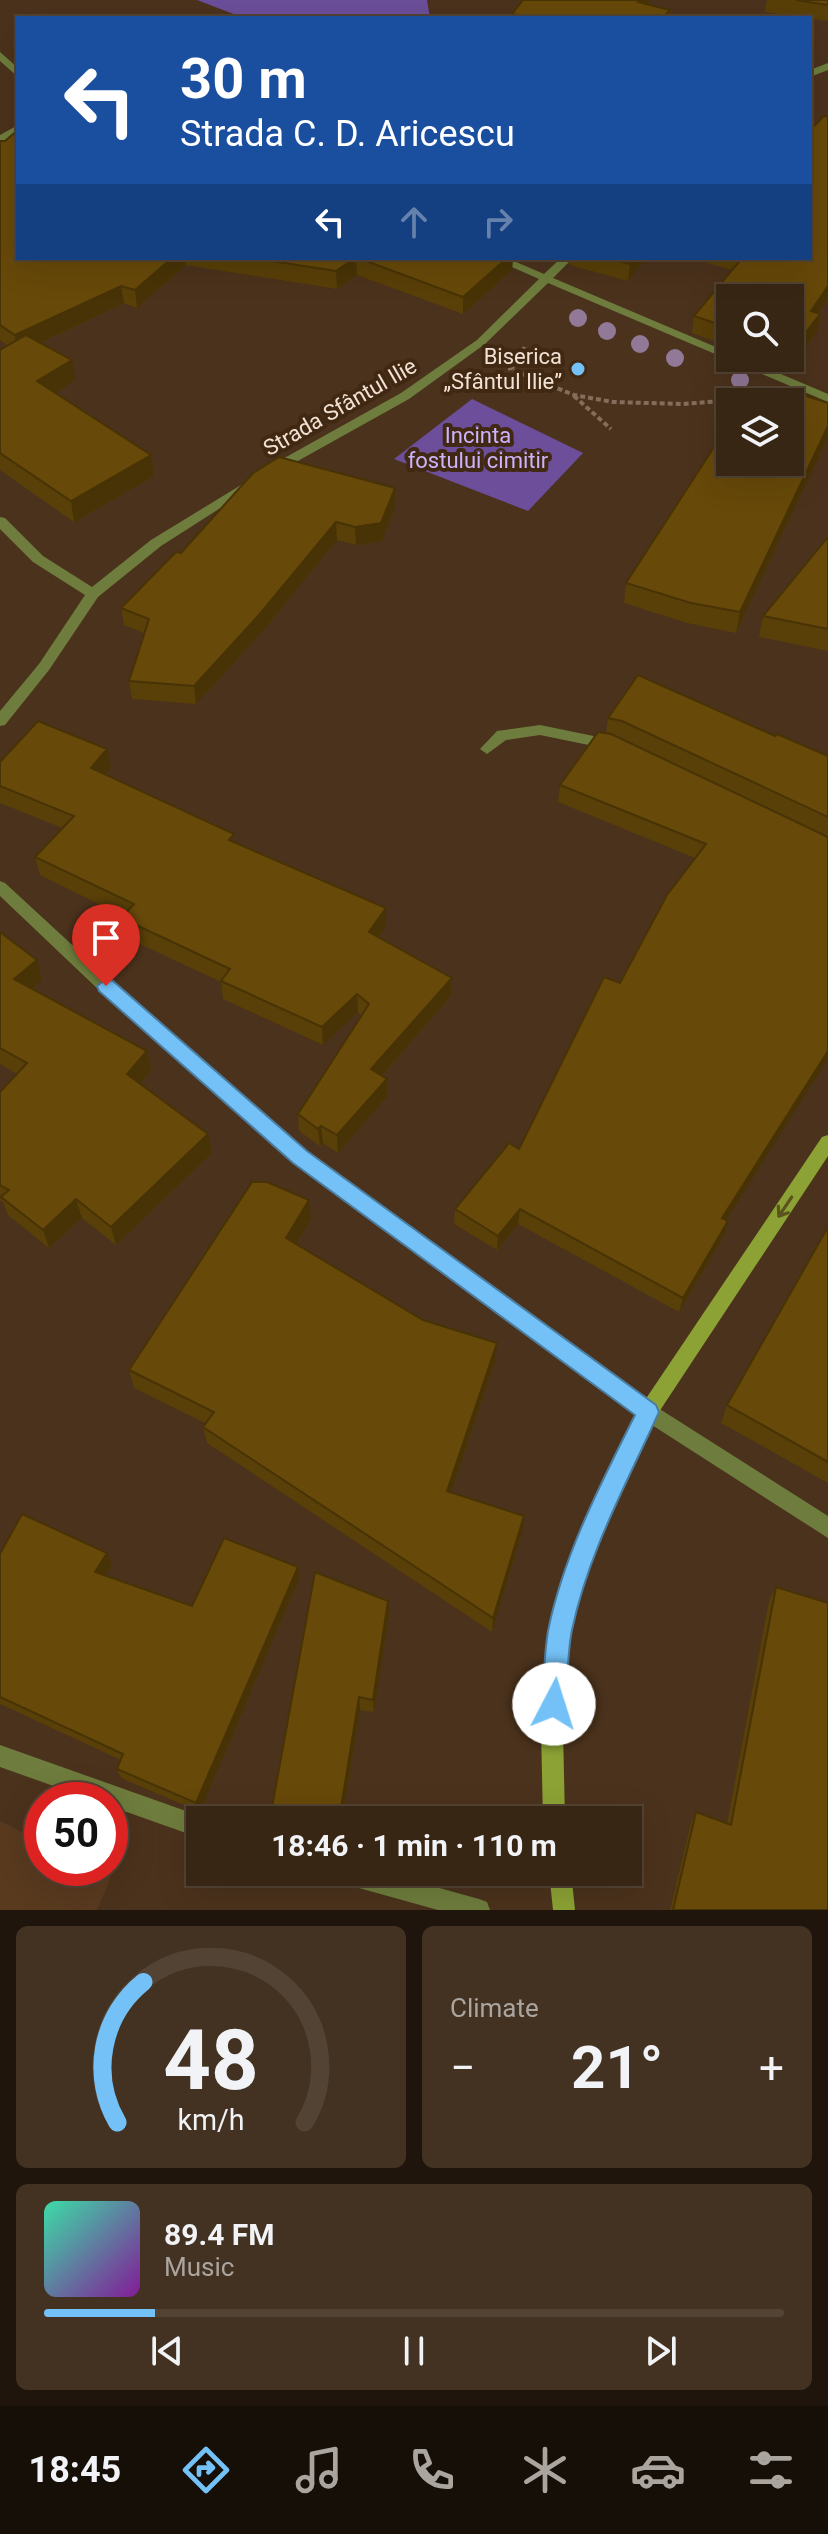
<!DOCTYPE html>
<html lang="en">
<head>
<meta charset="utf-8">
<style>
  body { margin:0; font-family:Roboto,sans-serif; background:#433222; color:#f1f3f6; height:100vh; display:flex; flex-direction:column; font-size:30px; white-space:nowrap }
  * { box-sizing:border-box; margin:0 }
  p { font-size:26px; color:#aba5a0 }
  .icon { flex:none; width:44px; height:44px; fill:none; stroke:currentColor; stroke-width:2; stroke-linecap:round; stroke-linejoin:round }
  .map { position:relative; height:1910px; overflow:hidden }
  .sheet { display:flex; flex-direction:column; gap:16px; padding:16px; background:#1f150c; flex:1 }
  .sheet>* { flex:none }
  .top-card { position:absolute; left:16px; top:16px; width:796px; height:244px; border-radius:0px; box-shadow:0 8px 32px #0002,0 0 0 2px #524334; background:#1a4fa0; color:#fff; overflow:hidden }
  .controls { position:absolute; left:716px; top:284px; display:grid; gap:16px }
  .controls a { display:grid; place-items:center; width:88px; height:88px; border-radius:0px; background:#382615; box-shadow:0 8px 32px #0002,0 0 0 2px #524334; font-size:40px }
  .speed { position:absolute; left:24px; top:1782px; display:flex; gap:16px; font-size:40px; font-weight:700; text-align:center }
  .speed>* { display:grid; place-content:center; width:104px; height:104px; border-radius:50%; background:#382615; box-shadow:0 8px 32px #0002,0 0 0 2px #524334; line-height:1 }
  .speed .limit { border:12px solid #d22; background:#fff; color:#111 }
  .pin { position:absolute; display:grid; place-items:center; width:68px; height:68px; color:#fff; margin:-82px -34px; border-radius:50% 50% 50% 0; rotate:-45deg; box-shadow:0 0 8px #0007 }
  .pin .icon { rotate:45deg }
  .me { position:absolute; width:88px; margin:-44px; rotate:5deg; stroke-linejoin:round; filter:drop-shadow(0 0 6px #0008) }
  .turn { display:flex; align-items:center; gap:28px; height:168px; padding:0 32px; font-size:36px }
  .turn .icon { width:104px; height:104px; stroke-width:2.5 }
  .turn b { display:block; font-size:56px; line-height:68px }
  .lanes { display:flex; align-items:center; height:76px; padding:0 32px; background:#0003; justify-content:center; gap:40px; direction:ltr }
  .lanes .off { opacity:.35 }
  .big { font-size:60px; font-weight:700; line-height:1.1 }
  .sheet .tile { flex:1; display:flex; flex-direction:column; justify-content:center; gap:12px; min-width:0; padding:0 28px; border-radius:12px; background:#433222 }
  .sheet .dial { align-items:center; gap:0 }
  .dial svg { height:208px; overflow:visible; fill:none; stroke:#524334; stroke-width:7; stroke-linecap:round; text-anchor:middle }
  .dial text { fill:#f1f3f6; stroke:none }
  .song { display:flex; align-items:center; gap:24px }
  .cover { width:96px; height:96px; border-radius:12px; background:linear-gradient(135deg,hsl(160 70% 55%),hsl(290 70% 35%)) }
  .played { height:8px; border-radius:4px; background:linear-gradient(90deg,#73c1f6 15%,#524334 15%) }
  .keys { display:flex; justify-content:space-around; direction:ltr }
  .heat { display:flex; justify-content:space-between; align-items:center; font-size:44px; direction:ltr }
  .sheet .tiles { flex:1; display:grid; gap:16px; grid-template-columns:1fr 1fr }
  .tile:last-child { grid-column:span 2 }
  .trip { position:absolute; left:186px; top:1806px; width:456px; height:80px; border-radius:0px; background:#382615; box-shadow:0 8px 32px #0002,0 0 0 2px #524334; font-weight:700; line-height:80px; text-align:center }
  .tabs { display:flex; height:128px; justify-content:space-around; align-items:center; background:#160f08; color:#aba5a0 }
  .tabs .icon { width:56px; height:56px }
  .tabs .current { color:#73c1f6 }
  .tabs b { font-size:36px; color:#f1f3f6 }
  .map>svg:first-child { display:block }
  .built { fill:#593a1f }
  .green { fill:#6c4e9a }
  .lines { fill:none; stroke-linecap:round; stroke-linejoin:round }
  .path { stroke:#846d5b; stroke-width:4; stroke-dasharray:5 3; stroke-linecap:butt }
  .lane { fill:#6e7d3d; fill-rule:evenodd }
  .street { fill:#6e7d3d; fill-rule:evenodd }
  .secondary { fill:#8ca234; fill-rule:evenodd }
  .tree { fill:#927997 }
  .wall { fill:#593f08 }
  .shaded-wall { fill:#483306 }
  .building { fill:#674909; stroke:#483306; stroke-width:2 }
  .oneway { stroke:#5b531e }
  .route { fill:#73c1f6; stroke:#4b7da0; stroke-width:2 }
  .poi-dot { fill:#73c1f6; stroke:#402812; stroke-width:3 }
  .labels { text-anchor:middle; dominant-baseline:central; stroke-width:8; stroke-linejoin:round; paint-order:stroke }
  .far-poi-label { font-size:22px; fill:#f2e1d4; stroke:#402812; text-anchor:end }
  .far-street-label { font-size:22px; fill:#f2e1d4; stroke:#402812 }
  .far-park-label { font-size:22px; fill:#ccb3fb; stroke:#402812 }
</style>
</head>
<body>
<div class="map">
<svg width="828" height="1910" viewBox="0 0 828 1910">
  <rect width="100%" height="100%" fill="#4b321c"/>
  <polygon class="built" points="0,1821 42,1842 42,1868 91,1868 111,1878 97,1910 0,1910"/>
  <g class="green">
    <polygon points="197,0 427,0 430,18 244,18"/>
    <polygon points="472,399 583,453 528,511 394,459"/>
  </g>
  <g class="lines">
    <g class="path">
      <polyline points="522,348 540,355"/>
      <polyline points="533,352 510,369 574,395 613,402 683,404 747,399"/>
      <polyline points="574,396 611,429"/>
    </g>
    <polygon class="lane" points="540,725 613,740 620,745 613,750 540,735 506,740 487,754 480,749 497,731"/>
    <g class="street">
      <polygon points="0,52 18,68 18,77 0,61"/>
      <polygon points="828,63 828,70 810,77 810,70"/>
      <polygon points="18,125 18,133 0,143 0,135"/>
      <polygon points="492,258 507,258 544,274 561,258 573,258 553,278 730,353 730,358 743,358 828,394 828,402 548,283 485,344 409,399 278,472 270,472 270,466 401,393 477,340 539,279"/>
      <polygon points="254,477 258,478 258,484 161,546 98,597 49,670 5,725 0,726 0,711 39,664 85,595 33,562 0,529 0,517 5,518 43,556 92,587 151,540"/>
      <polygon points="0,881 5,883 133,1001 306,1152 655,1406 828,1516 828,1538 641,1418 294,1162 121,1011 0,896"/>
      <polygon points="0,1745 200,1816 208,1820 200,1820 200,1838 110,1806 110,1800 93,1800 0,1767"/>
      <polygon points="330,1872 382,1872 479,1899 487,1902 490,1910 438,1910 341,1883 333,1880"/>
    </g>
    <g class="secondary">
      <polygon points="828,1135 828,1156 655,1418 624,1481 593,1557 570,1631 563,1729 565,1820 543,1820 541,1729 550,1631 573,1557 609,1469 641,1406 822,1137"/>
      <polygon points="549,1872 571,1872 575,1910 553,1910"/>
    </g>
  </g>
  <g class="tree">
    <circle cx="578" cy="318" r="9"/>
    <circle cx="607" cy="331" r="9"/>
    <circle cx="640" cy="344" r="9"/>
    <circle cx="675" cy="358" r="9"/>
    <circle cx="740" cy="380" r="9"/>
  </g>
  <g class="wall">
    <polygon points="651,0 647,4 670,10 669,18 512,18 512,14"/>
    <polygon points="767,0 828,0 828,21 765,12"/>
    <polygon points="828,117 828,298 818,313 820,314 817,332 790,367 763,358 790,358 790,298 730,298 730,347 692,333 694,316 732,270 690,258 810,258"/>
    <polygon points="0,141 18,258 513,258 512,270 463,314 357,275 337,289 186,265 137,308 124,303 40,343 76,380 55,393 154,476 74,522 0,470 0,350 8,346 0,340"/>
    <polygon points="570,258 646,258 628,281 570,265"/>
    <polygon points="828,403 828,437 736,633 687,623 624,603 626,583 730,426"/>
    <polygon points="395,488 395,506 382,541 356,545 337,540 261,633 196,704 132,699 129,681 144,633 124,625 121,608 181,553"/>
    <polygon points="828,537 828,651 759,637 763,616"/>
    <polygon points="608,718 775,736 828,756 828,837 726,1220 724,1236 679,1312 518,1224 497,1250 454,1224 455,1209 519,1149 695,858 558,802 560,785 606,733"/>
    <polygon points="0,762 111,768 105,775 235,843 386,927 379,937 452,978 451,996 382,1076 387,1079 387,1097 338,1153 323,1143 320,1146 299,1131 298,1114 361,1016 358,1012 323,1045 223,999 221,982 125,937 121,918 123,916 40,875 35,857 62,828 0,803"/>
    <polygon points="0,932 42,980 32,989 147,1051 151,1071 140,1084 212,1153 116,1245 82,1218 49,1248 8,1215 3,1202 0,1200 0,1092 17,1074 0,1064"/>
    <polygon points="311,1219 296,1244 423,1320 495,1361 451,1492 522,1532 492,1632 207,1443 203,1427 205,1423 134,1388 129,1370"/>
    <polygon points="828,1227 828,1483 721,1423 727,1405"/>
    <polygon points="107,1553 112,1565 105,1575 192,1606 299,1579 200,1812 121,1778 117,1769 121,1760 0,1704 0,1554"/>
    <polygon points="776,1587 828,1910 670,1910 691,1823 696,1812 727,1824 769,1601"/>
    <polygon points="389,1615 374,1712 360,1710 342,1820 271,1820 270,1818"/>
  </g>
  <g class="shaded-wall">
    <polygon points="640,0 651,0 637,18 638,2"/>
    <polygon points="172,258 185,258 186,265 137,308 135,290"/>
    <polygon points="356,258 357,275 337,289 336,271"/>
    <polygon points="507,258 513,258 512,270 463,314 463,297"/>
    <polygon points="634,258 646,258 628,281 630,264"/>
    <polygon points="121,286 124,303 18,353 15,335"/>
    <polygon points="828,286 828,298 808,329 811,311"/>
    <polygon points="820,314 817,332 790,367 793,349"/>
    <polygon points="72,360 76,380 41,402 37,381"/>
    <polygon points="828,426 828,437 736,633 740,612"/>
    <polygon points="151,455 154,476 74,522 71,501"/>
    <polygon points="395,488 395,506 382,541 356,545 355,527"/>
    <polygon points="336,522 337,540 261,633 196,704 194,686"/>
    <polygon points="107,749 111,768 94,787 91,768"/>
    <polygon points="386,908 386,927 369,950 369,932"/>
    <polygon points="37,960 42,980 20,999 14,979"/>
    <polygon points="452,978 451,996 372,1087 371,1069"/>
    <polygon points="357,994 358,1012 323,1045 322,1027"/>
    <polygon points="147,1051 151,1071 131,1094 127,1074"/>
    <polygon points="828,1051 828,1059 718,1233 722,1218"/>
    <polygon points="387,1079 387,1097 338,1153 337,1135"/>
    <polygon points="321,1126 323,1143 320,1146 318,1129"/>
    <polygon points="208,1134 212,1153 116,1245 111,1227"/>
    <polygon points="76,1199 82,1218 49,1248 43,1230"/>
    <polygon points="309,1200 311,1219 288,1257 286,1238"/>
    <polygon points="520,1209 518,1224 497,1250 498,1236"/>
    <polygon points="728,1221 724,1236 679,1312 683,1298"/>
    <polygon points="497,1343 495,1361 446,1507 447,1491"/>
    <polygon points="524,1516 522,1532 492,1632 493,1618"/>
    <polygon points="107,1553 112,1565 100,1583 95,1572"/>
    <polygon points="298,1567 299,1579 200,1812 196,1803"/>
    <polygon points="388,1601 389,1615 374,1712 373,1700"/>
    <polygon points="359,1697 360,1710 342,1820 339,1820"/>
  </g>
  <g class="building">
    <polygon points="523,0 640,0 638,2 670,10 663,18 536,18 512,14"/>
    <polygon points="796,0 828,0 828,5"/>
    <polygon points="824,116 828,117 828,286 811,311 820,314 793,349 790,348 790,298 730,298 730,328 694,316 742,258 810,258 810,130"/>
    <polygon points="18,130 18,258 172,258 135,290 121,286 15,335 0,325 0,141 5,141"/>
    <polygon points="252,258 355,258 336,271"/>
    <polygon points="358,258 507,258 463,297"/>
    <polygon points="609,258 634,258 630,264"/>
    <polygon points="26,335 72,360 37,381 151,455 71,501 0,453 0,350"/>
    <polygon points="777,386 828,403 828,426 740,612 691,603 626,583 727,427 730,426 730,462 790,462 790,402 763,402"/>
    <polygon points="279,457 395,488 381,523 355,527 336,522 259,615 194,686 129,681 149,619 121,608 176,552 181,553 253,473"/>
    <polygon points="828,537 828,629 763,616"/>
    <polygon points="638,675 775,736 777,734 828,756 828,817 622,721 608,718"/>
    <polygon points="38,721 107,749 91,768 234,834 229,840 386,908 369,932 452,978 371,1069 387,1079 337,1135 321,1126 318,1129 298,1114 369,1004 357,994 322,1027 221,981 230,969 121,918 134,904 35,857 74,816 0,786 0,762"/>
    <polygon points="598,732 611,734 828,837 828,1051 722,1218 728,1221 683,1298 520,1209 498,1236 455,1209 509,1143 519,1149 604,977 620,983 667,895 706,844 560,785"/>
    <polygon points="0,932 37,960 14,979 147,1051 127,1074 208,1134 111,1227 76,1199 43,1230 1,1197 9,1190 0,1185 0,1092 27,1063 0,1048"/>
    <polygon points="252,1182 267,1182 309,1200 286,1238 423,1320 497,1343 447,1491 524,1516 493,1618 203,1427 214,1412 129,1370"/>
    <polygon points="828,1227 828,1462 727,1405"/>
    <polygon points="22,1514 107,1553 95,1572 192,1606 224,1538 298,1567 196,1803 117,1769 123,1754 0,1697 0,1554"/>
    <polygon points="315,1572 388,1601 373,1700 359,1697 339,1820 282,1820 270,1818"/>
    <polygon points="776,1587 828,1603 828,1910 673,1910 696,1812 731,1825"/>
  </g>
  <defs><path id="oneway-shaft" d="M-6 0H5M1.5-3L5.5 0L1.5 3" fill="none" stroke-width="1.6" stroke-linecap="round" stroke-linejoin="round" transform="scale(2)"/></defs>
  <use class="oneway" href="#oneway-shaft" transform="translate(785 1207) rotate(124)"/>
  <path class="route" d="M106,979L113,981L307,1151L656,1405L659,1412C627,1483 588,1553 572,1630C567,1654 568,1680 566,1704L563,1713L554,1717L546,1713L542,1704C544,1680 544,1655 548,1631C563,1556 601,1483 635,1415L293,1163L99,991L97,986Z"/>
  <circle class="poi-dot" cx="578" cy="369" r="8"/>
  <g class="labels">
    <g class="far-poi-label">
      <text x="562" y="356">Biserica<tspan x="562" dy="25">„Sfântul Ilie”</tspan></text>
    </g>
    <g class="far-street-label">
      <text transform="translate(340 407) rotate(-30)">Strada Sfântul Ilie</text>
    </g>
    <g class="far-park-label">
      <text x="478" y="435">Incinta<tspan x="478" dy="25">fostului cimitir</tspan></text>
    </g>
  </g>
</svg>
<div class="controls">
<a><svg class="icon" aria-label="search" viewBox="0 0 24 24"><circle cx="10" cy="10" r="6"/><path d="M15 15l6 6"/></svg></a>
<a><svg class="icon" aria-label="layers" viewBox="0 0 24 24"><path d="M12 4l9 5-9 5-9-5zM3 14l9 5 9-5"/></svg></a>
</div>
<div class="speed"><div class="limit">50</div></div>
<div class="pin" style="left:106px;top:986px;background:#d93025"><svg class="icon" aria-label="arrive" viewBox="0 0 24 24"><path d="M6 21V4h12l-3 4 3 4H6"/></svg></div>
<svg class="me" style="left:554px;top:1704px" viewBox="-20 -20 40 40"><circle r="19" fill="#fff"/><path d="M0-13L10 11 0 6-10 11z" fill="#73c1f6"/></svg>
<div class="trip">18:46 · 1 min · 110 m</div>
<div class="top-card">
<div class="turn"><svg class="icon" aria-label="left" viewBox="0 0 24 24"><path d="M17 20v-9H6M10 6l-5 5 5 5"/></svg><div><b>30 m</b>Strada C. D. Aricescu</div></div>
<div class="lanes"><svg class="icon" aria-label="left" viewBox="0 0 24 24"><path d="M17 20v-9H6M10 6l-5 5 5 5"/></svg><svg class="icon off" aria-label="ahead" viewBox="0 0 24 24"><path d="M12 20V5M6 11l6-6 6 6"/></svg><svg class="icon off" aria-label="right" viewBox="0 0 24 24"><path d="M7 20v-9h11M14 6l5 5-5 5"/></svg></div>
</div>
</div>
<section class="sheet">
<div class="tiles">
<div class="tile dial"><svg viewBox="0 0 100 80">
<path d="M14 69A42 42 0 1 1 86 69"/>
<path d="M14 69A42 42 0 0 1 24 15" stroke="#73c1f6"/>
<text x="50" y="56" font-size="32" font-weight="700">48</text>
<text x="50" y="72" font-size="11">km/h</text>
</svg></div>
<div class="tile"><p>Climate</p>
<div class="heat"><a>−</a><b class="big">21°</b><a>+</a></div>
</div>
<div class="tile">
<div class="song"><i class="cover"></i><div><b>89.4 FM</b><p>Music</p></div></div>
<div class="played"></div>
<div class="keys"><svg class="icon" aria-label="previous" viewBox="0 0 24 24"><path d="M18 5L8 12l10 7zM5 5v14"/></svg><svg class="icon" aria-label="pause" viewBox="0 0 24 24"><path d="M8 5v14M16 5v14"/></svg><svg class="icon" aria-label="next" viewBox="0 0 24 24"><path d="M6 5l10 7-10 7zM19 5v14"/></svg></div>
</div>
</div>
</section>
<nav class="tabs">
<b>18:45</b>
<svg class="icon current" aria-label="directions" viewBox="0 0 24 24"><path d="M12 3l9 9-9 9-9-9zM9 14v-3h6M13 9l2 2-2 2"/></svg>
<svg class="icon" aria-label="music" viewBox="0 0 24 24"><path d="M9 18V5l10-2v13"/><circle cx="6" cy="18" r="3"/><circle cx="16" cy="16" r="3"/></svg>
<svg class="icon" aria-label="phone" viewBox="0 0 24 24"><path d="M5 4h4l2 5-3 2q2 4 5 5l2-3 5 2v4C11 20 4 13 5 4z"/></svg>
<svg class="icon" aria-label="climate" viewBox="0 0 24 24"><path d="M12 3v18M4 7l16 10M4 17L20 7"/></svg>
<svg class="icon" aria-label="car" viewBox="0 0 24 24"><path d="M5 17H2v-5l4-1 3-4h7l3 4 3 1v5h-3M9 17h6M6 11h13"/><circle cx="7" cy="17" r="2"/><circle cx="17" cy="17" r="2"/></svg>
<svg class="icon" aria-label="filters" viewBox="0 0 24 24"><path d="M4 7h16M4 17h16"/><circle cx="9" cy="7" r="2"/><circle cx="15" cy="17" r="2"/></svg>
</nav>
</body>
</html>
